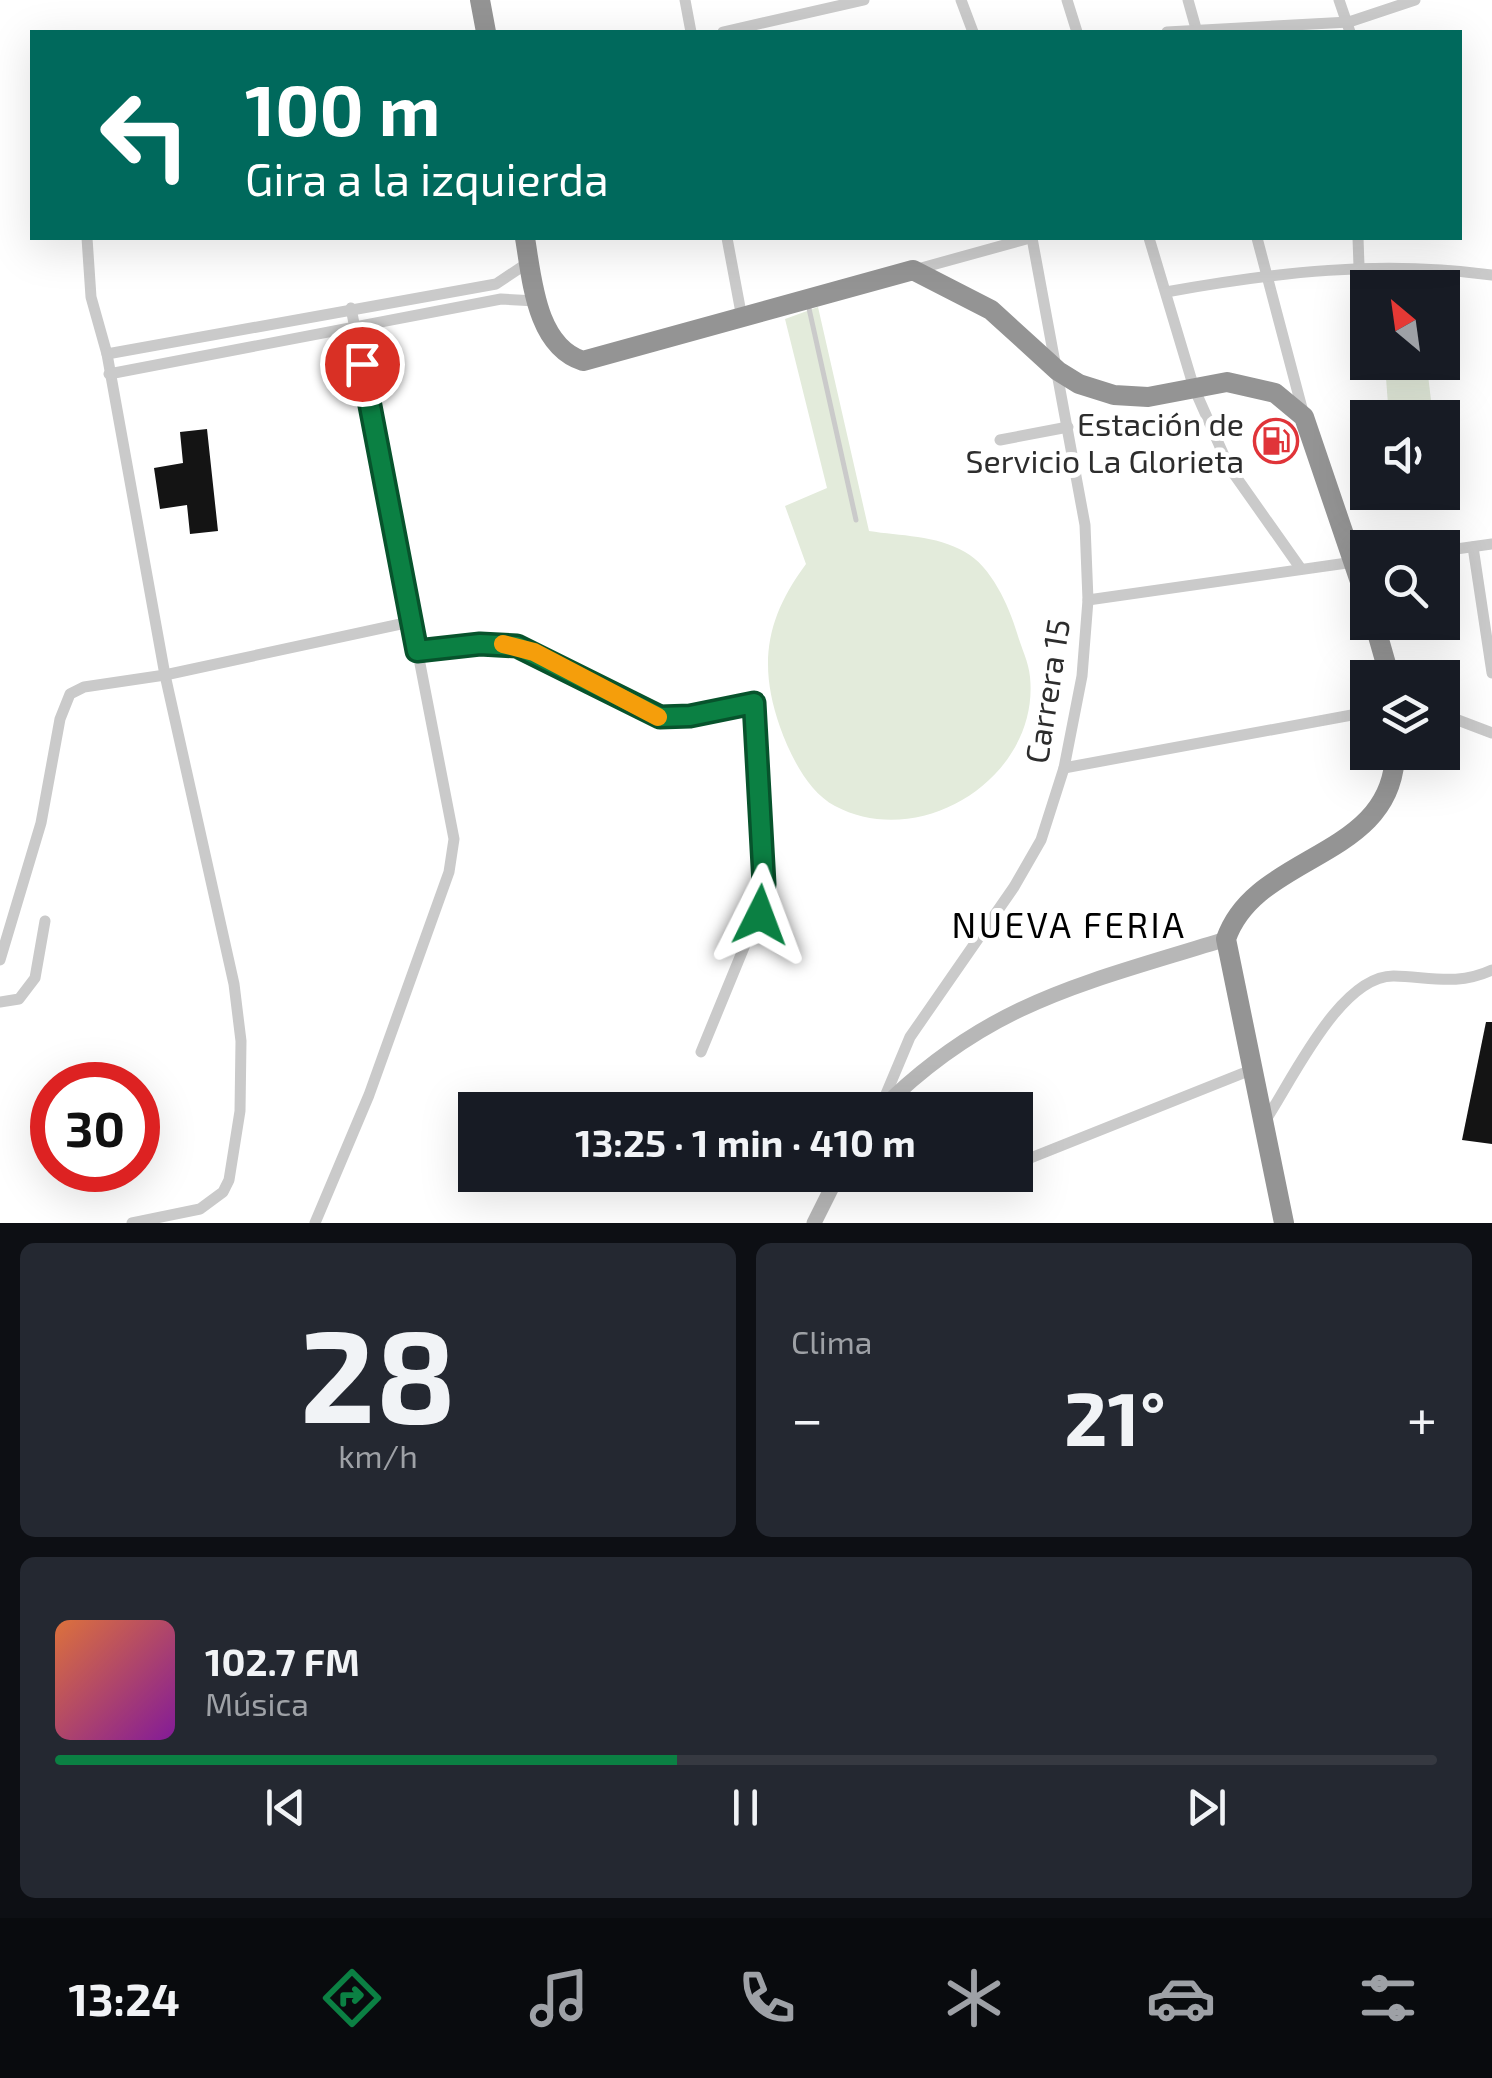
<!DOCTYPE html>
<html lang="es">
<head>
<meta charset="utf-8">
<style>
  body { margin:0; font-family:"Exo 2",sans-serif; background:#242831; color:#f1f3f6; height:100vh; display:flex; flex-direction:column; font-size:38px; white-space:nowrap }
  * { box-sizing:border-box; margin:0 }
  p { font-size:32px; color:#9ea1a6 }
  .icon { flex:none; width:55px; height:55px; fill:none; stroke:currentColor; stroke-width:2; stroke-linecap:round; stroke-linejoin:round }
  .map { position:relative; height:1223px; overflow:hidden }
  .drawer { display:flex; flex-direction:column; gap:20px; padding:20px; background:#0d0f14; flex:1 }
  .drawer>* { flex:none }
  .guide { position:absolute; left:30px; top:30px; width:1432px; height:210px; border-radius:0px; box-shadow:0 10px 40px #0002; background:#00695c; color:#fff; overflow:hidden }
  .needle { width:65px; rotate:331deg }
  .buttons { position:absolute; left:1350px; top:270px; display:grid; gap:20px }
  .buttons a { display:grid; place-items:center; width:110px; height:110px; border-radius:0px; background:#171b24; box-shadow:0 10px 40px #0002; font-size:50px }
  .speed { position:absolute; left:30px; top:1062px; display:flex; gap:20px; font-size:50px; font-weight:700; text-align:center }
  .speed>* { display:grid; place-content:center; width:130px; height:130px; border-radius:50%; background:#171b24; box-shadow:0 10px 40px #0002; line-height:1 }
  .speed .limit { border:15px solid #d22; background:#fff; color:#111 }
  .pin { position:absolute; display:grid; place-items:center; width:85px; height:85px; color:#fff; margin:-42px; border:5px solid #fff; border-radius:50%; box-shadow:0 2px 10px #0007 }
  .me { position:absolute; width:110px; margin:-55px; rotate:3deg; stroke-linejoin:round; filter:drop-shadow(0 0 8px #0008) }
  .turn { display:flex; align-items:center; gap:35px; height:210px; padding:0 50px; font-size:45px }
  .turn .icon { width:130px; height:130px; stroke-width:2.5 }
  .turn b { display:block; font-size:70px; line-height:85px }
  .big { font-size:75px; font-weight:700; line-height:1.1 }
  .drawer .card { flex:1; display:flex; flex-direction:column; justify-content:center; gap:15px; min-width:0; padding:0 35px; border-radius:15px; background:#242831 }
  .drawer .dial { align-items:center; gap:0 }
  .dial b { font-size:130px; line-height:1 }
  .song { display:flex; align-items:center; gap:30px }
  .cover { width:120px; height:120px; border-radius:15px; background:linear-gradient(135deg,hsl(20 70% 55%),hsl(290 70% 35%)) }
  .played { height:10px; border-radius:5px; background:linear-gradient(90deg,#0b8043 45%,#363941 45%) }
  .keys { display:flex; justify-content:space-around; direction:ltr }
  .heat { display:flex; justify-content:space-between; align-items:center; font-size:55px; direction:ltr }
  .drawer .tiles { flex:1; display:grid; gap:20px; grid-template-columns:1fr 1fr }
  .card:last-child { grid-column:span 2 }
  .trip { position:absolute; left:458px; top:1092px; width:575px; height:100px; border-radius:0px; background:#171b24; box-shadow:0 10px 40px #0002; font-weight:700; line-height:100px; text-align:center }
  .menu { display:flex; height:160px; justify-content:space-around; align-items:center; background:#090b0e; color:#9ea1a6 }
  .menu .icon { width:70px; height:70px }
  .menu .active { color:#0b8043 }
  .menu b { font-size:45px; color:#f1f3f6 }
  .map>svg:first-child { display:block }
  .green { fill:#e3ebdb }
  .building { fill:#141414 }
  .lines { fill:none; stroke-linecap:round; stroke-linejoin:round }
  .lane { stroke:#cacaca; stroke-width:5 }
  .street { stroke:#cacaca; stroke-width:11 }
  .secondary { stroke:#b7b7b7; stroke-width:15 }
  .highway { stroke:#949494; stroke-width:20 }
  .route-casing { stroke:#07532c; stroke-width:25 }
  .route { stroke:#0b8043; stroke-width:18 }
  .slow { stroke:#f59e0b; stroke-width:18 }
  .labels { text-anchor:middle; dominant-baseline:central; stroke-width:10; stroke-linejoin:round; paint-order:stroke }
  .poi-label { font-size:32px; fill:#2d2d2d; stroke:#fff; text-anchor:end }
  .street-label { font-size:32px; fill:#2d2d2d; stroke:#fff }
  .neighbourhood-label { font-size:35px; letter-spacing:2.5px; fill:#000; stroke:#fff }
</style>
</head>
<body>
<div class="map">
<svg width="1492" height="1223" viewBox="0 0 1492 1223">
  <rect width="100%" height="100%" fill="#fff"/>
  <g class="green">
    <path d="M818,307L869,531C900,536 936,535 965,552C991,566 1009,606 1017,633C1021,647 1029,663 1030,677C1040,776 922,852 835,806C808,792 790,755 780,727C758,664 766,618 806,564L785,506L827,488L785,319Z"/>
    <polygon points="1428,375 1433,417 1389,417 1386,378"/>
  </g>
  <g class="building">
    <polygon points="207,429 218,531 190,534 187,505 160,509 154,468 183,463 180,432"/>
    <polygon points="1486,1022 1492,1022 1492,1144 1462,1140"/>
  </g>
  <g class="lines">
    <polyline class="lane" points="808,304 856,520"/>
    <g class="street">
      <polyline points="685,0 691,32"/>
      <polyline points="961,0 973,32"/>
      <polyline points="1067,0 1077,32"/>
      <polyline points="1188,0 1197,32"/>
      <polyline points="1339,0 1350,32"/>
      <polyline points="723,32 864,0"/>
      <polyline points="1167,32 1349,22 1415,0"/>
      <polyline points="87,238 91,297 107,354 165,675 234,984 241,1041 240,1111 229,1180 223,1192 200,1209 132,1223"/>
      <polyline points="727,238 742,318"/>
      <polyline points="1149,238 1194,388 1229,467 1301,569"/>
      <polyline points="1257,238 1303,412"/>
      <polyline points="1358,238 1359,266"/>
      <polyline points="914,270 1030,238"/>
      <path d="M1166,292C1276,272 1381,260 1492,275"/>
      <polyline points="107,354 496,284 529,262"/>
      <polyline points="109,374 501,299 536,301"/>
      <polyline points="1000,440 1068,427"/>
      <polyline points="1473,547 1492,673"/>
      <polyline points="1442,551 1492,544"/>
      <polyline points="1088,600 1368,560"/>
      <polyline points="417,651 480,643 517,646 659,717 690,716 754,703 763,901 701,1052"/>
      <polyline points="1442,714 1492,733"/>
      <polyline points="1064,768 1368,712"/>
      <polyline points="0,960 41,823 60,719 70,694 84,687 165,675 410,622"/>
      <polyline points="0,1002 19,999 35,978 45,921"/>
      <polyline points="881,1106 910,1037 1014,887 1041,840 1064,768 1082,676 1088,600 1085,525 1032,238"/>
      <path d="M1265,1121C1292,1081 1340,975 1394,976C1430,977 1458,986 1492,970"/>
      <polyline points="1028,1159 1251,1070"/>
      <polyline points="315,1223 369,1095 449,872 454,839 351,308"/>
    </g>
    <g class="secondary">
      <path d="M880,1110C989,1001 1086,983 1226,939"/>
      <polyline points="814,1223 838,1175"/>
    </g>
    <g class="highway">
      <polyline points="480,0 486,32"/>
      <path d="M525,238C532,279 536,346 583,361L913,270L991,310L1058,371L1079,384L1114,395L1148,397L1227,382L1275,393L1304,417L1368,605"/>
      <polyline points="1374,622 1390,678"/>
      <path d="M1284,1223L1226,939C1256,852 1394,860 1395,752"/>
    </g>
  </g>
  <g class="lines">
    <defs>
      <polyline id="route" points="362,364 417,651 480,644 517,646 660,717 690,716 754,703 764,884 760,915"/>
    </defs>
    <use href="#route" class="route-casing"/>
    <use href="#route" class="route"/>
    <polyline class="slow" points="503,644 534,652 658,717"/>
  </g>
  <defs>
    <symbol id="fuel-ring" viewBox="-11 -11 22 22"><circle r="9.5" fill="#fff" stroke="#e03439" stroke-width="1.5"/><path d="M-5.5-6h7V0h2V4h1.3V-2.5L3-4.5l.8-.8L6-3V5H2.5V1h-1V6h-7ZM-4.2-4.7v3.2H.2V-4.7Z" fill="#e03439"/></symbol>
  </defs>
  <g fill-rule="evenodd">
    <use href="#fuel-ring" x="1251" y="416" width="50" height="50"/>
  </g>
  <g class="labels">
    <g class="poi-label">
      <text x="1244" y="423">Estación de<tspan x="1244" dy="37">Servicio La Glorieta</tspan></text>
    </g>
    <g class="street-label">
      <text transform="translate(1046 691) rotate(-81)">Carrera 15</text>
    </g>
    <g class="neighbourhood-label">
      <text x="1069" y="924">NUEVA FERIA</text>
    </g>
  </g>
</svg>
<div class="buttons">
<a><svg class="needle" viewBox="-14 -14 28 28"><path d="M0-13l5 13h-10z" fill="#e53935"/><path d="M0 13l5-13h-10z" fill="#9ea1a6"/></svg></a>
<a><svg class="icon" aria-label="sound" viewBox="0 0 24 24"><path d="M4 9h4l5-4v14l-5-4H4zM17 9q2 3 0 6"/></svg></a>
<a><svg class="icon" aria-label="search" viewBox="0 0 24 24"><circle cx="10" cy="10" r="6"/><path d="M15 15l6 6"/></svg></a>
<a><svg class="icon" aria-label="layers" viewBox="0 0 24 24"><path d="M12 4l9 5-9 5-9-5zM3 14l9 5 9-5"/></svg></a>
</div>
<div class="speed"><div class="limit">30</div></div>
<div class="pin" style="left:362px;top:364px;background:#d93025"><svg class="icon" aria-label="arrive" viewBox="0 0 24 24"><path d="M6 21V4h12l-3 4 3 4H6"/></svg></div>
<svg class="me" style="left:760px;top:915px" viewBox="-20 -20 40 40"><path d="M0-17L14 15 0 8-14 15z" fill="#0b8043" stroke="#fff" stroke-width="4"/></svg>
<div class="trip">13:25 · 1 min · 410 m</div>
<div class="guide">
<div class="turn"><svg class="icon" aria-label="left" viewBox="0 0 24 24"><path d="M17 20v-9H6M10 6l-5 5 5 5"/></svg><div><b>100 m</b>Gira a la izquierda</div></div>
</div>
</div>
<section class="drawer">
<div class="tiles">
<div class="card dial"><b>28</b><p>km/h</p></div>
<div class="card"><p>Clima</p>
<div class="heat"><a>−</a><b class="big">21°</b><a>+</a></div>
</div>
<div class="card">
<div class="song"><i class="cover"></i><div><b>102.7 FM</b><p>Música</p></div></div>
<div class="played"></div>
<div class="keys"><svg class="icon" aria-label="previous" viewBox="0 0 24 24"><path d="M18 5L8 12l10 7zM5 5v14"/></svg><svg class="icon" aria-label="pause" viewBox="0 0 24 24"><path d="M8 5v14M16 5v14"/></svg><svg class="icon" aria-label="next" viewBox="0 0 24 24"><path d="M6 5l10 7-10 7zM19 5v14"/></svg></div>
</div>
</div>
</section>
<nav class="menu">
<b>13:24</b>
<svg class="icon active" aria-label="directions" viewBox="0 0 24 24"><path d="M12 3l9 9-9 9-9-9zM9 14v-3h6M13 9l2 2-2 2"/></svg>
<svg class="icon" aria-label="music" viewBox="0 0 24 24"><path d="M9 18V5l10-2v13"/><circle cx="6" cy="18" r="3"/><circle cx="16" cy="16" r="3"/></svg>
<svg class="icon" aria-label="phone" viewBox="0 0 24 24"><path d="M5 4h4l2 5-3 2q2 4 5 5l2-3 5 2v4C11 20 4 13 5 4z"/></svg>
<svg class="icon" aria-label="climate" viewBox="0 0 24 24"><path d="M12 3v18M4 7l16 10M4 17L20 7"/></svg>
<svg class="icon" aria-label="car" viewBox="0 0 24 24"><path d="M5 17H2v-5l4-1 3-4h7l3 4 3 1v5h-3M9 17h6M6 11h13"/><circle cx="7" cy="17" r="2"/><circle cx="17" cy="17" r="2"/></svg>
<svg class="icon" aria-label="filters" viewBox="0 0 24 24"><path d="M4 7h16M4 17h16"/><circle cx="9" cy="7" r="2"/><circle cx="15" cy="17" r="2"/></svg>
</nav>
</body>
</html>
